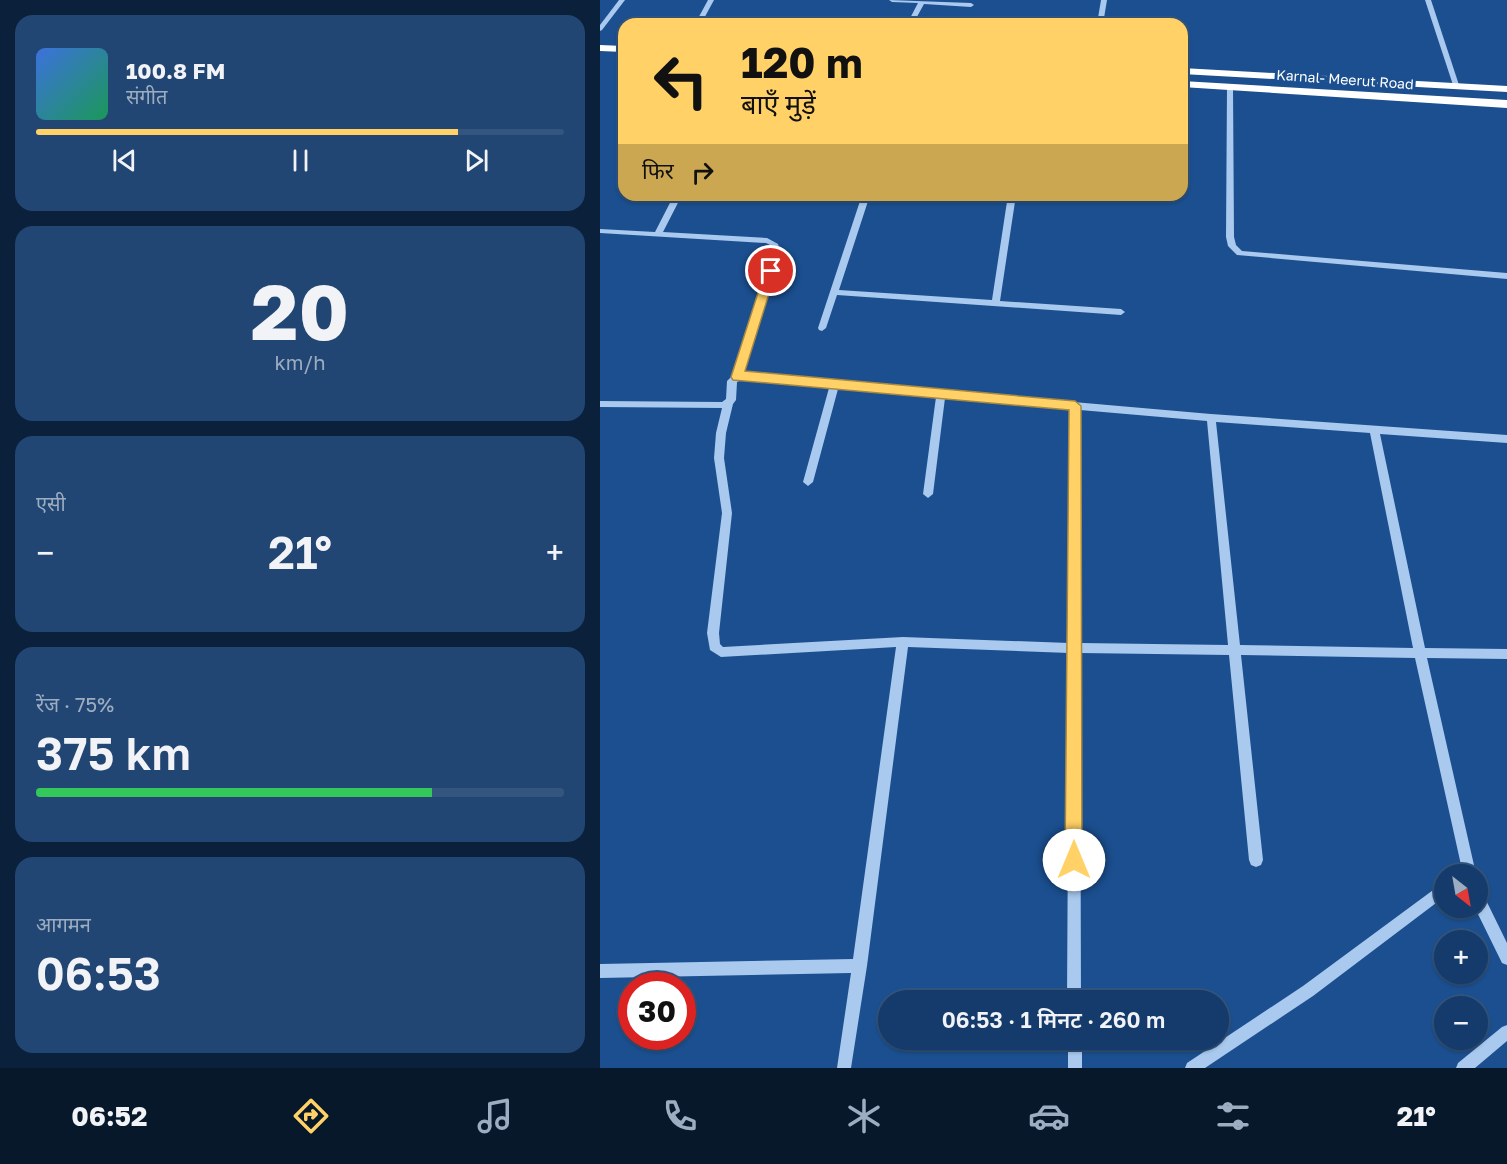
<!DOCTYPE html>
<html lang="hi">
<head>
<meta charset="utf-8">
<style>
  body { margin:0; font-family:"Golos Text","Noto Sans Devanagari",sans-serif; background:#214673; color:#f1f3f6; height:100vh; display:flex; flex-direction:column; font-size:22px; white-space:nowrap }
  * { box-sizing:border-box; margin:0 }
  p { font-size:20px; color:#9dadc1 }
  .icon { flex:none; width:33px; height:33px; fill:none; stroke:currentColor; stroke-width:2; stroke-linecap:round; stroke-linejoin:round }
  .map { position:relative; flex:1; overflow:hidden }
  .side { display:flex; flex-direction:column; gap:15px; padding:15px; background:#0b203b; width:600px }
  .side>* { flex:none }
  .top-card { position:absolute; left:18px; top:18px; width:570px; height:183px; border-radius:18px; box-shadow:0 2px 4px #0004,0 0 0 2px #33557e; background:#ffd166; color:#111; overflow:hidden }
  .needle { width:39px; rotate:149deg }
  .fabs { position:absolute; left:834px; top:864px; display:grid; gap:12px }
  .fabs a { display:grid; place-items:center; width:54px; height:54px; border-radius:50%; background:#143b6b; box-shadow:0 2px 4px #0004,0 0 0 2px #33557e; font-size:30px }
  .speed { position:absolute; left:18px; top:972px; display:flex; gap:12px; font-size:30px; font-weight:700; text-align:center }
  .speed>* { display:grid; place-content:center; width:78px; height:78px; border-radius:50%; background:#143b6b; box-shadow:0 2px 4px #0004,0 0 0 2px #33557e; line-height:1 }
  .speed .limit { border:9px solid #d22; background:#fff; color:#111 }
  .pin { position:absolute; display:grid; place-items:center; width:51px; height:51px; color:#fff; margin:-26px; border:3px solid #fff; border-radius:50%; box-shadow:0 2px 6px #0007 }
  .me { position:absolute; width:66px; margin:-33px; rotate:0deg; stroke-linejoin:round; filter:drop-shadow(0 0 4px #0008) }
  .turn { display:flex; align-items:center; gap:21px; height:126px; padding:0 24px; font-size:27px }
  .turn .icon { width:78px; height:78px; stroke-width:2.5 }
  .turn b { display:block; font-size:42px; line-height:51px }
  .then { display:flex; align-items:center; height:57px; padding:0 24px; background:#0003; gap:12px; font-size:22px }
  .big { font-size:45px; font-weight:600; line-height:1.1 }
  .side .tile { flex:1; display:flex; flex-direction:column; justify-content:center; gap:9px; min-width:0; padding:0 21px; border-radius:18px; background:#214673 }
  .side .dial { align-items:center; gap:0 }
  .dial b { font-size:78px; line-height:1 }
  .song { display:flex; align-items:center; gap:18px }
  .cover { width:72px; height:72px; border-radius:9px; background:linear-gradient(135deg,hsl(220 70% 55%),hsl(150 70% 35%)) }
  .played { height:6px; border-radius:3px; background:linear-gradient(90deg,#ffd166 80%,#33557e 80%) }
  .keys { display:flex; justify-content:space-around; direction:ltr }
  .heat { display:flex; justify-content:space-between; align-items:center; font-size:33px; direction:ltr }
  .charge { height:9px; border-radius:4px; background:linear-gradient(90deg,#34c759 75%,#33557e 0) }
  .trip { position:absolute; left:278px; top:990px; width:351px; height:60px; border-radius:30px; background:#143b6b; box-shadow:0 2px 4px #0004,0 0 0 2px #33557e; font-weight:600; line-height:60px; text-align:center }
  .tabs { display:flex; height:96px; justify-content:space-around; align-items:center; background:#08182b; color:#9dadc1 }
  .tabs .icon { width:42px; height:42px }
  .tabs .active { color:#ffd166 }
  .tabs b { font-size:27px; color:#f1f3f6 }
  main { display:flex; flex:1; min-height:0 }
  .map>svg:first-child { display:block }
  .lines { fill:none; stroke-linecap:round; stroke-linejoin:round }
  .minor { fill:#a9c9ee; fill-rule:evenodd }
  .highway { fill:#fff; fill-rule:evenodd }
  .route { fill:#ffd166; stroke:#a68842; stroke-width:1.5 }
  .labels { text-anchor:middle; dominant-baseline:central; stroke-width:6; stroke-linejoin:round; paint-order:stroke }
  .far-street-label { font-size:14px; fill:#fff; stroke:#1b4f8f }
</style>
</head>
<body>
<main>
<section class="side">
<div class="tile">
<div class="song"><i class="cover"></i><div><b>100.8 FM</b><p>संगीत</p></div></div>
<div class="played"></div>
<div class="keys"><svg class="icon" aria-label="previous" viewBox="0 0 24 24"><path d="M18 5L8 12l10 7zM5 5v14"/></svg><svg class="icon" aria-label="pause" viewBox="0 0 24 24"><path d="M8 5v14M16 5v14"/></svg><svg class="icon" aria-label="next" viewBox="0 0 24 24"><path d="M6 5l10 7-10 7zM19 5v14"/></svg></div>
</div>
<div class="tile dial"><b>20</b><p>km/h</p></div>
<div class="tile"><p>एसी</p>
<div class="heat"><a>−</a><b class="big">21°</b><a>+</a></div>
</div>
<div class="tile"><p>रेंज · 75%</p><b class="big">375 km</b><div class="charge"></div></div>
<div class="tile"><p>आगमन</p><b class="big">06:53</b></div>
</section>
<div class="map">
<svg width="907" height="1068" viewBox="0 0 907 1068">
  <rect width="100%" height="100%" fill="#1b4f8f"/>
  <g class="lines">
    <g class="minor">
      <polygon points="19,0 25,0 2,30 0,31 0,25"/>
      <polygon points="108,0 114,0 101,24 95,24"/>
      <polygon points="289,0 371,3 374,5 371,7 324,4 313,24 307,24 318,3 292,2"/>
      <polygon points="501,0 507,0 503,24 497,24"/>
      <polygon points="825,0 831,0 859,85 858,86 853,85"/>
      <polygon points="630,85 633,87 634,237 636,245 642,251 907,273 907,279 637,255 628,246 626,237 627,87"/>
      <path d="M74,195H82L63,232L167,238L178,244L181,253L155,327L143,373L611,414L907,435V443L780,434L825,648L907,649V659L827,658L876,874H863L815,658L641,655L663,860L661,865L656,867L651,865L649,860L629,655L480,653L481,1000H467L469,653L308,647L267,966L251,1068H237L251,973L0,978V964L253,959L296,647L121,657L110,650L107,633L122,513L114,458L116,433L122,408L0,407V401L122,402L126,399L127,381L133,375L147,327L173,253L170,245L166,243L0,233V229L55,232ZM147,378L229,388L203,482L208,486L213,482L238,389L336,397L323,494L328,498L333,494L345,398L470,409L469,643L303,637L123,647L120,644L119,633L132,513L124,458L126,433L133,404L136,400L137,382ZM480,410L607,421L628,645L480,643ZM616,422L770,433L813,648L640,645Z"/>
      <polygon points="262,195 270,195 239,290 392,300 408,195 416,195 400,301 521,309 525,312 521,315 237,295 226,328 222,331 219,330 218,328"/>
      <polygon points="844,882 844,897 713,996 605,1068 585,1068 587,1063 703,986"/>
      <polygon points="878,892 883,894 907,943 907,965 902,963 875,908 878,908"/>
      <polygon points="907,1025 907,1041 875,1068 856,1068 858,1063 902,1027"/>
      <rect x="468" y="1040" width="14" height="28"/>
    </g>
    <g class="highway">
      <polygon points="0,45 24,46 24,52 0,51"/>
      <polygon points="582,68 907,86 907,92 582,74"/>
      <polygon points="582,81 907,100 907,108 582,87"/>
    </g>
  </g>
  <polygon class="route" points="171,268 176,271 145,371 475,401 481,406 482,860 480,866 474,868 468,866 465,860 469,410 133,380 131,377 165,271"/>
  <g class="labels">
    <g class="far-street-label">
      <text transform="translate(745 79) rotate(4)">Karnal- Meerut Road</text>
    </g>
  </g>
</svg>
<div class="fabs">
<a><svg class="needle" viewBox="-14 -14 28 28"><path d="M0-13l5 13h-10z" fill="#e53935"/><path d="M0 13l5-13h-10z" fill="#9dadc1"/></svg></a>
<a>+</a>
<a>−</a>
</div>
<div class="speed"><div class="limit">30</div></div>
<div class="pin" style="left:171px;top:271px;background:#d93025"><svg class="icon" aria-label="arrive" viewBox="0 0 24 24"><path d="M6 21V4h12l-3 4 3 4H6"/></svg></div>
<svg class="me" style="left:474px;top:860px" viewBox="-20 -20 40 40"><circle r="19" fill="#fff"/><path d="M0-13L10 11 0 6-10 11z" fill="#ffd166"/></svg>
<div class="trip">06:53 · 1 मिनट · 260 m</div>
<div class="top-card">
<div class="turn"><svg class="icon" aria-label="left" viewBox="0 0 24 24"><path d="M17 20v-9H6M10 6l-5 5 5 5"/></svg><div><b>120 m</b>बाएँ मुड़ें</div></div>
<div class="then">फिर<svg class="icon" aria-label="right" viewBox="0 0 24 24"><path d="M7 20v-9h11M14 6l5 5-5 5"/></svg></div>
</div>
</div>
</main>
<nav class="tabs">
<b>06:52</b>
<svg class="icon active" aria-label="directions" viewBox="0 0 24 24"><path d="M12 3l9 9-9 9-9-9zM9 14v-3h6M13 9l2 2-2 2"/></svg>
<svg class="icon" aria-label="music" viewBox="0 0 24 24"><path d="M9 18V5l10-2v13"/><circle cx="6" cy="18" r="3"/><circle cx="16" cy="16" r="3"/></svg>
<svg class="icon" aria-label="phone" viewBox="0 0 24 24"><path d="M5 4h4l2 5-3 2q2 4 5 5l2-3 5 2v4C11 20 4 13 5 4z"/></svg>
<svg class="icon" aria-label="climate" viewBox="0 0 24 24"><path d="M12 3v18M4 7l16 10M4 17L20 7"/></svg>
<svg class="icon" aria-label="car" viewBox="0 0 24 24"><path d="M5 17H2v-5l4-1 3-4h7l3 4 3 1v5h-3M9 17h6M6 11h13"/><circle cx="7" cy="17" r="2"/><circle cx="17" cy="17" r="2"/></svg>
<svg class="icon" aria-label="filters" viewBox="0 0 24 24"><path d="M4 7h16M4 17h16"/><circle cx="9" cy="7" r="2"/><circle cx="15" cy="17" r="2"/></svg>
<b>21°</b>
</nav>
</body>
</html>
